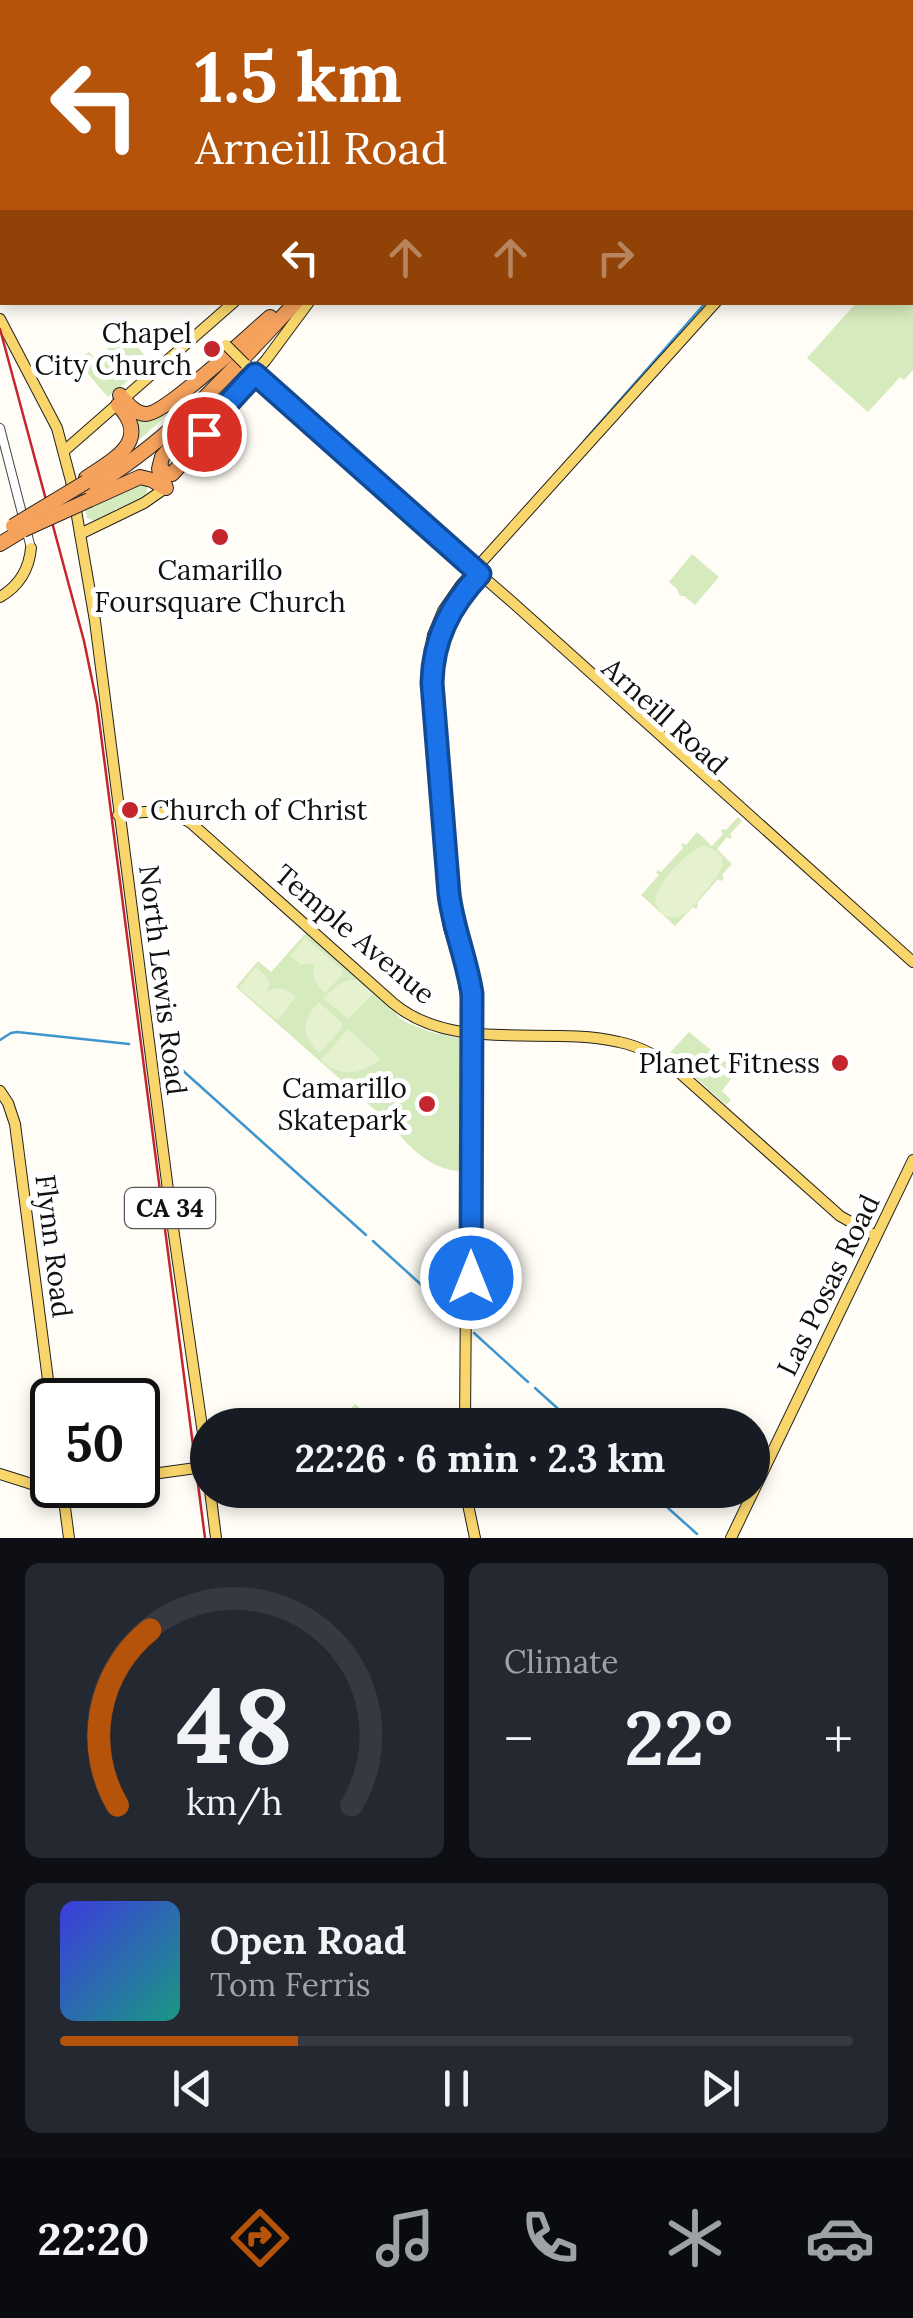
<!DOCTYPE html>
<html lang="en">
<head>
<meta charset="utf-8">
<style>
  body { margin:0; font-family:Lora,serif; background:#242831; color:#f1f3f6; height:100vh; display:flex; flex-direction:column; font-size:38px; white-space:nowrap }
  * { box-sizing:border-box; margin:0 }
  p { font-size:32px; color:#9ea1a6 }
  .icon { flex:none; width:55px; height:55px; fill:none; stroke:currentColor; stroke-width:2; stroke-linecap:round; stroke-linejoin:round }
  .map { position:relative; height:1538px; overflow:hidden }
  .sheet { display:flex; flex-direction:column; gap:25px; padding:25px; background:#0d0f14; flex:1 }
  .sheet>* { flex:none }
  .guide { position:absolute; left:0px; top:0px; width:915px; height:305px; box-shadow:0 5px 15px #0003; background:#b45309; color:#fff; overflow:hidden }
  .speed { position:absolute; left:30px; top:1378px; display:flex; gap:20px; font-size:50px; font-weight:700; text-align:center }
  .speed>* { display:grid; place-content:center; width:130px; height:130px; border-radius:50%; background:#171b24; box-shadow:0 5px 15px #0003; line-height:1 }
  .speed .limit { border:5px solid #111; border-radius:15px; background:#fff; color:#111 }
  .pin { position:absolute; display:grid; place-items:center; width:85px; height:85px; color:#fff; margin:-42px; border:5px solid #fff; border-radius:50%; box-shadow:0 2px 10px #0007 }
  .me { position:absolute; width:110px; margin:-55px; rotate:0deg; stroke-linejoin:round; filter:drop-shadow(0 0 8px #0008) }
  .turn { display:flex; align-items:center; gap:35px; height:210px; padding:0 30px; font-size:45px }
  .turn .icon { width:130px; height:130px; stroke-width:2.5 }
  .turn b { display:block; font-size:70px; line-height:85px }
  .lanes { display:flex; align-items:center; height:95px; padding:0 30px; background:#0003; justify-content:center; gap:50px; direction:ltr }
  .lanes .off { opacity:.35 }
  .big { font-size:75px; font-weight:800; line-height:1.1 }
  .sheet .card { flex:1; display:flex; flex-direction:column; justify-content:center; gap:15px; min-width:0; padding:0 35px; border-radius:15px; background:#242831 }
  .sheet .dial { align-items:center; gap:0 }
  .dial svg { height:260px; overflow:visible; fill:none; stroke:#363941; stroke-width:7; stroke-linecap:round; text-anchor:middle }
  .dial text { fill:#f1f3f6; stroke:none }
  .song { display:flex; align-items:center; gap:30px }
  .cover { width:120px; height:120px; border-radius:15px; background:linear-gradient(135deg,hsl(240 70% 55%),hsl(170 70% 35%)) }
  .played { height:10px; border-radius:5px; background:linear-gradient(90deg,#b45309 30%,#363941 30%) }
  .keys { display:flex; justify-content:space-around; direction:ltr }
  .heat { display:flex; justify-content:space-between; align-items:center; font-size:55px; direction:ltr }
  .sheet .tiles { flex:1; display:grid; gap:25px; grid-template-columns:1fr 1fr }
  .card:last-child { grid-column:span 2 }
  .trip { position:absolute; left:190px; top:1408px; width:580px; height:100px; border-radius:50px; background:#171b24; box-shadow:0 5px 15px #0003; font-weight:800; line-height:100px; text-align:center }
  .dock { display:flex; height:160px; justify-content:space-around; align-items:center; background:#090b0e; color:#9ea1a6 }
  .dock .icon { width:70px; height:70px }
  .dock .active { color:#b45309 }
  .dock b { font-size:45px; color:#f1f3f6 }
  .map>svg:first-child { display:block }
  .farmland { fill:#f6f3d4 }
  .green { fill:#d5ebbd }
  .pitch { fill:#e6f2cf }
  .lines { fill:none; stroke-linecap:round; stroke-linejoin:round }
  .stream { stroke:#3f96cf; stroke-width:2.5 }
  .minor-casing { stroke:#444; stroke-width:10 }
  .major-casing { stroke:#222; stroke-width:12 }
  .highway-casing { stroke:#222; stroke-width:16 }
  .minor { stroke:#fff; stroke-width:8 }
  .major { stroke:#f9d66b; stroke-width:10 }
  .highway { stroke:#f5a25d; stroke-width:14 }
  .rail { stroke:#c4262e; stroke-width:2.5 }
  .major-bridge-casing { stroke:#222; stroke-width:12; stroke-linecap:butt }
  .highway-bridge-casing { stroke:#222; stroke-width:16; stroke-linecap:butt }
  .major-bridge { stroke:#f9d66b; stroke-width:10 }
  .highway-bridge { stroke:#f5a25d; stroke-width:14 }
  .route-casing { stroke:#114b97; stroke-width:25 }
  .route { stroke:#1a73e8; stroke-width:18 }
  .poi-dot { fill:#c4262e; stroke:#fff; stroke-width:4 }
  .labels { text-anchor:middle; dominant-baseline:central; stroke-width:10; stroke-linejoin:round; paint-order:stroke }
  .shield { fill:#fff; stroke:#585858; stroke-width:2.5 }
  .shield-label { font-size:25px; font-weight:bold; fill:#111 }
  .poi-label { font-size:28px; fill:#111; stroke:#fff; text-anchor:end }
  .street-label { font-size:28px; fill:#111; stroke:#fff }
</style>
</head>
<body>
<div class="map">
<svg width="913" height="1538" viewBox="0 0 913 1538">
  <rect width="100%" height="100%" fill="#fffdf5"/>
  <polygon class="farmland" points="0,0 134,0 136,2 2,2 2,183 0,185"/>
  <g class="green">
    <polygon points="913,284 913,370 904,380 900,377 868,412 807,358 856,303 912,302"/>
    <polygon points="126,333 150,362 108,397 77,361 89,352 96,359"/>
    <polygon points="243,369 245,373 244,377 204,423 176,469 166,469 166,458 173,450"/>
    <polygon points="186,398 138,441 134,438 134,421 136,416"/>
    <path d="M137,482L147,484C151,500 131,504 119,509L115,508L116,511L95,521L87,518L85,507Z"/>
    <polygon points="692,554 719,577 695,605 684,596 680,596 677,589 669,582"/>
    <polygon points="738,817 742,821 730,834 732,837 730,839 727,837 717,849 732,864 722,875 724,878 721,881 718,879 697,903 698,906 696,909 693,907 675,926 641,895 659,875 656,873 658,870 661,872 683,848 681,845 683,843 686,845 697,832 712,846 723,834 721,831 723,829 726,830"/>
    <path d="M306,933L405,1022L431,1032L463,1039V1169L460,1171C431,1170 408,1147 392,1125L236,987L258,961L271,972Z"/>
    <polygon points="689,1032 737,1071 722,1091 731,1100 726,1105 682,1065 668,1055"/>
    <polygon points="355,1404 378,1424 378,1425 336,1425"/>
  </g>
  <g class="pitch">
    <path d="M704,846C739,855 716,879 702,895C696,902 688,914 678,917C671,919 669,917 663,915L655,903C655,885 687,850 704,846Z"/>
    <path d="M305,938L324,953L322,956L325,954L342,970L343,974L325,993C315,984 311,977 315,964H300L290,956Z"/>
    <path d="M256,967L265,975L270,983L266,993C278,985 285,988 296,997L279,1019H276L239,988Z"/>
    <polygon points="349,980 357,980 373,994 348,1019 323,998 339,984"/>
    <path d="M319,1002L342,1023V1028L320,1053C300,1035 301,1021 319,1002Z"/>
    <path d="M347,1030L350,1031L381,1059C360,1074 342,1079 321,1060Z"/>
  </g>
  <g class="lines">
    <g class="stream">
      <polyline points="912,77 913,76"/>
      <polyline points="912,203 913,203"/>
      <polyline points="584,441 706,302"/>
      <polyline points="0,1040 11,1033 17,1032 129,1044"/>
      <polyline points="161,1051 366,1235"/>
      <polyline points="373,1241 427,1290"/>
      <polyline points="435,1297 460,1320"/>
      <polyline points="474,1333 528,1382"/>
      <polyline points="535,1388 576,1425"/>
      <polyline points="648,1490 697,1534"/>
    </g>
    <defs>
      <polyline id="minor" points="0,428 31,548"/>
      <g id="major">
        <polyline points="675,0 676,2"/>
        <polyline points="542,2 543,0"/>
        <polyline points="912,93 913,93"/>
        <polyline points="912,276 913,276"/>
        <polyline points="0,319 57,428 71,481 95,621 172,1221 208,1468"/>
        <polyline points="245,364 379,487 511,601 913,962"/>
        <polyline points="64,451 234,302"/>
        <polyline points="192,453 210,424 266,360 309,302"/>
        <polyline points="80,534 144,503 167,487"/>
        <path d="M0,597C19,586 29,570 31,548"/>
        <path d="M118,815C145,811 167,808 191,823L393,1003C454,1054 546,1025 619,1042C643,1047 663,1059 681,1074L840,1216L876,1236"/>
        <polyline points="0,1091 8,1103 15,1124 52,1411"/>
        <polyline points="465,1425 468,1012 462,969 449,928 444,898 427,683 428,663 433,635 443,611 461,585 716,302"/>
        <polyline points="0,1474 38,1486 68,1485"/>
        <polyline points="138,1476 196,1468 208,1464"/>
        <polyline points="62,1485 69,1538"/>
        <polyline points="210,1490 216,1538"/>
        <polyline points="465,1490 475,1538"/>
        <polyline points="731,1538 913,1160"/>
      </g>
      <g id="highway">
        <polyline points="556,2 557,0"/>
        <polyline points="569,2 571,0"/>
        <polyline points="583,2 586,0"/>
        <polyline points="615,2 616,0"/>
        <path d="M120,395C127,403 134,413 145,414C164,416 251,333 270,317"/>
        <polyline points="160,466 165,473 172,474 194,450"/>
        <path d="M86,478C114,459 152,441 118,405"/>
        <polyline points="166,488 159,469 162,457 192,422"/>
        <path d="M87,490C170,442 231,371 296,302"/>
        <polyline points="89,500 140,477 152,480 165,488"/>
        <polyline points="0,544 23,530"/>
      </g>
    </defs>
    <use href="#minor" class="minor-casing"/>
    <use href="#major" class="major-casing"/>
    <use href="#highway" class="highway-casing"/>
    <use href="#minor" class="minor"/>
    <use href="#major" class="major"/>
    <use href="#highway" class="highway"/>
    <g class="rail">
      <polyline points="142,0 145,2"/>
      <polyline points="0,191 2,189"/>
      <polyline points="0,329 84,641 97,704 205,1538"/>
    </g>
    <defs>
      <polyline id="major-bridge" points="226,345 245,364"/>
      <g id="highway-bridge">
        <polyline points="13,526 86,482"/>
        <polyline points="23,530 89,500"/>
      </g>
    </defs>
    <use href="#major-bridge" class="major-bridge-casing"/>
    <use href="#highway-bridge" class="highway-bridge-casing"/>
    <use href="#major-bridge" class="major-bridge"/>
    <use href="#highway-bridge" class="highway-bridge"/>
  </g>
  <g class="lines">
    <defs>
      <path id="route" d="M204,434L220,412L255,374L480,574C450,606 433,639 432,683L449,894C453,928 467,960 472,994L471,1278"/>
    </defs>
    <use href="#route" class="route-casing"/>
    <use href="#route" class="route"/>
  </g>
  <g class="poi-dot">
    <circle cx="212" cy="349" r="10"/>
    <circle cx="220" cy="537" r="10"/>
    <circle cx="130" cy="810" r="10"/>
    <circle cx="840" cy="1063" r="10"/>
    <circle cx="427" cy="1104" r="10"/>
  </g>
  <g class="labels">
    <rect class="shield" x="125" y="1188" width="90" height="40" rx="8"/>
    <g class="shield-label">
      <text x="170" y="1208">CA 34</text>
    </g>
    <g class="poi-label">
      <text x="192" y="333">Chapel<tspan x="192" dy="32">City Church</tspan></text>
      <text x="220" y="570" text-anchor="middle">Camarillo<tspan x="220" dy="32">Foursquare Church</tspan></text>
      <text x="150" y="810" text-anchor="start">Church of Christ</text>
      <text x="820" y="1063">Planet Fitness</text>
      <text x="407" y="1088">Camarillo<tspan x="407" dy="32">Skatepark</tspan></text>
    </g>
    <g class="street-label">
      <text transform="translate(665 716) rotate(42)">Arneill Road</text>
      <text transform="translate(355 934) rotate(40)">Temple Avenue</text>
      <text transform="translate(163 980) rotate(83)">North Lewis Road</text>
      <text transform="translate(54 1246) rotate(83)">Flynn Road</text>
      <text transform="translate(828 1285) rotate(-64)">Las Posas Road</text>
    </g>
  </g>
</svg>
<div class="speed"><div class="limit">50</div></div>
<div class="pin" style="left:204px;top:434px;background:#d93025"><svg class="icon" aria-label="arrive" viewBox="0 0 24 24"><path d="M6 21V4h12l-3 4 3 4H6"/></svg></div>
<svg class="me" style="left:471px;top:1278px" viewBox="-20 -20 40 40"><circle r="17" fill="#1a73e8" stroke="#fff" stroke-width="3"/><path d="M0-11L8 9 0 5-8 9z" fill="#fff"/></svg>
<div class="trip">22:26 · 6 min · 2.3 km</div>
<div class="guide">
<div class="turn"><svg class="icon" aria-label="left" viewBox="0 0 24 24"><path d="M17 20v-9H6M10 6l-5 5 5 5"/></svg><div><b>1.5 km</b>Arneill Road</div></div>
<div class="lanes"><svg class="icon" aria-label="left" viewBox="0 0 24 24"><path d="M17 20v-9H6M10 6l-5 5 5 5"/></svg><svg class="icon off" aria-label="ahead" viewBox="0 0 24 24"><path d="M12 20V5M6 11l6-6 6 6"/></svg><svg class="icon off" aria-label="ahead" viewBox="0 0 24 24"><path d="M12 20V5M6 11l6-6 6 6"/></svg><svg class="icon off" aria-label="right" viewBox="0 0 24 24"><path d="M7 20v-9h11M14 6l5 5-5 5"/></svg></div>
</div>
</div>
<section class="sheet">
<div class="tiles">
<div class="card dial"><svg viewBox="0 0 100 80">
<path d="M14 69A42 42 0 1 1 86 69"/>
<path d="M14 69A42 42 0 0 1 24 15" stroke="#b45309"/>
<text x="50" y="56" font-size="32" font-weight="700">48</text>
<text x="50" y="72" font-size="11">km/h</text>
</svg></div>
<div class="card"><p>Climate</p>
<div class="heat"><a>−</a><b class="big">22°</b><a>+</a></div>
</div>
<div class="card">
<div class="song"><i class="cover"></i><div><b>Open Road</b><p>Tom Ferris</p></div></div>
<div class="played"></div>
<div class="keys"><svg class="icon" aria-label="previous" viewBox="0 0 24 24"><path d="M18 5L8 12l10 7zM5 5v14"/></svg><svg class="icon" aria-label="pause" viewBox="0 0 24 24"><path d="M8 5v14M16 5v14"/></svg><svg class="icon" aria-label="next" viewBox="0 0 24 24"><path d="M6 5l10 7-10 7zM19 5v14"/></svg></div>
</div>
</div>
</section>
<nav class="dock">
<b>22:20</b>
<svg class="icon active" aria-label="directions" viewBox="0 0 24 24"><path d="M12 3l9 9-9 9-9-9zM9 14v-3h6M13 9l2 2-2 2"/></svg>
<svg class="icon" aria-label="music" viewBox="0 0 24 24"><path d="M9 18V5l10-2v13"/><circle cx="6" cy="18" r="3"/><circle cx="16" cy="16" r="3"/></svg>
<svg class="icon" aria-label="phone" viewBox="0 0 24 24"><path d="M5 4h4l2 5-3 2q2 4 5 5l2-3 5 2v4C11 20 4 13 5 4z"/></svg>
<svg class="icon" aria-label="climate" viewBox="0 0 24 24"><path d="M12 3v18M4 7l16 10M4 17L20 7"/></svg>
<svg class="icon" aria-label="car" viewBox="0 0 24 24"><path d="M5 17H2v-5l4-1 3-4h7l3 4 3 1v5h-3M9 17h6M6 11h13"/><circle cx="7" cy="17" r="2"/><circle cx="17" cy="17" r="2"/></svg>
</nav>
</body>
</html>
